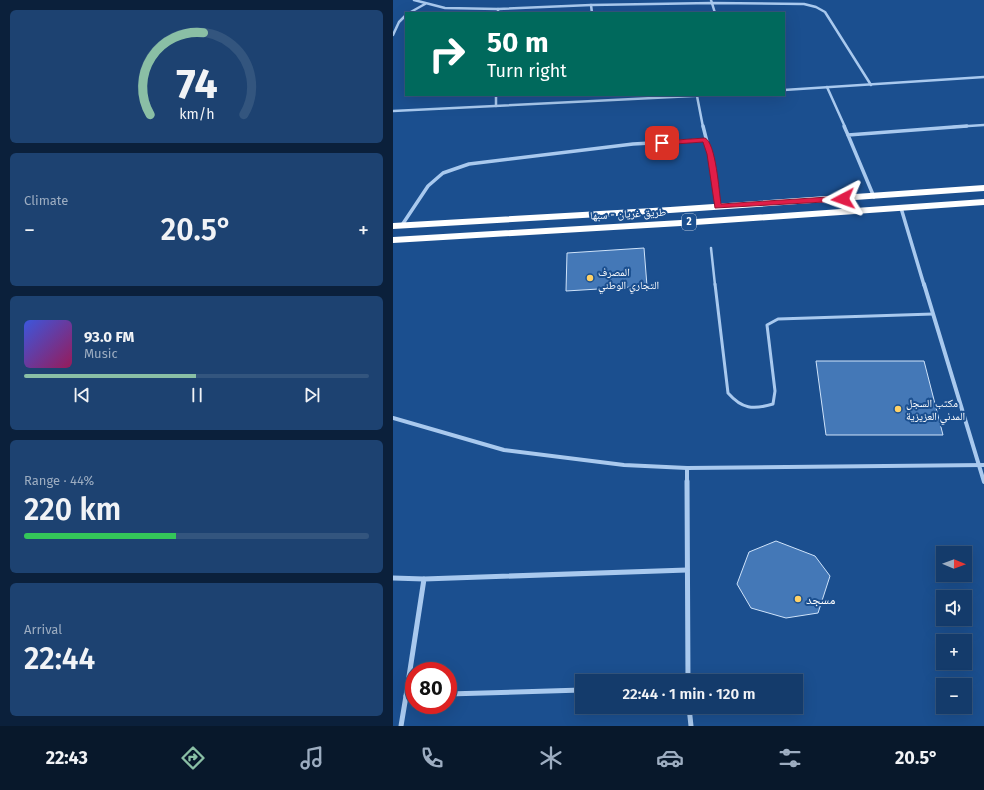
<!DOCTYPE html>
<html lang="en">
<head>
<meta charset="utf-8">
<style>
  body { margin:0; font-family:"Fira Sans","Noto Naskh Arabic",sans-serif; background:#1d4271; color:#f1f3f6; height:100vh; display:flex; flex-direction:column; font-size:15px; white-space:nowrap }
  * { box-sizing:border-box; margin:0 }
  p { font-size:13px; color:#9dadc1 }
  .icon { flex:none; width:22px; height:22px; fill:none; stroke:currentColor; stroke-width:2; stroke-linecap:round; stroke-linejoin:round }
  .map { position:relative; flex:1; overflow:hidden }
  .drawer { display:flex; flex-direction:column; gap:10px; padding:10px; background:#0b203b; width:393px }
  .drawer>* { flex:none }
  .top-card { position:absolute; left:12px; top:12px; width:380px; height:84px; border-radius:0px; box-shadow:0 4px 16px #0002,0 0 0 1px #33557e; background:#00695c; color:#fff; overflow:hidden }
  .needle { width:26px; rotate:91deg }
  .controls { position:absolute; left:543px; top:546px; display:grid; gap:8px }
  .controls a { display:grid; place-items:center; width:36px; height:36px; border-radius:0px; background:#143b6b; box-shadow:0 4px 16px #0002,0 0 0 1px #33557e; font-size:20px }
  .speed { position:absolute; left:12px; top:662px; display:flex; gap:8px; font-size:20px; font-weight:700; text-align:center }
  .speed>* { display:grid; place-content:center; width:52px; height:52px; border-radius:50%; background:#143b6b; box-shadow:0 4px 16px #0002,0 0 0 1px #33557e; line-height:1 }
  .speed .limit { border:6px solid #d22; background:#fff; color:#111 }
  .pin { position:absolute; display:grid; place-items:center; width:34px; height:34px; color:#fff; margin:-17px; border-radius:8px; box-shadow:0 2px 6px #0006 }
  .me { position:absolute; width:44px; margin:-22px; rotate:266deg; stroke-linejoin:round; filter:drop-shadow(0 0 3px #0008) }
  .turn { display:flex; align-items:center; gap:14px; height:84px; padding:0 16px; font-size:18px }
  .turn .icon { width:52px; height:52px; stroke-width:2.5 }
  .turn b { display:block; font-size:28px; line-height:34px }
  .big { font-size:30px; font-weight:600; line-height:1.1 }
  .drawer .tile { flex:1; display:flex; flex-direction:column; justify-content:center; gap:6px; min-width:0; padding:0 14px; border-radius:6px; background:#1d4271 }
  .drawer .dial { align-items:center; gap:0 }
  .dial svg { height:104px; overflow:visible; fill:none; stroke:#33557e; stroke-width:7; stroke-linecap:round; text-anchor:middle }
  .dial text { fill:#f1f3f6; stroke:none }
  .song { display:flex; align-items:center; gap:12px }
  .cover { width:48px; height:48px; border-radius:6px; background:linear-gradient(135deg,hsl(230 70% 55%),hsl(330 70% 35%)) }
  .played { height:4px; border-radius:2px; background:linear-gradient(90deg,#8abfa5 50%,#33557e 50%) }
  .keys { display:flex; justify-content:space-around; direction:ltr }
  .heat { display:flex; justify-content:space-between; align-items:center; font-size:22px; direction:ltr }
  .charge { height:6px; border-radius:3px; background:linear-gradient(90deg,#34c759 44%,#33557e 0) }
  .trip { position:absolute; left:182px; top:674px; width:228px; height:40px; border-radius:0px; background:#143b6b; box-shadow:0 4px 16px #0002,0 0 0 1px #33557e; font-weight:600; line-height:40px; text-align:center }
  .tab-bar { display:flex; height:64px; justify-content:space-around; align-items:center; background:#08182b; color:#9dadc1 }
  .tab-bar .icon { width:28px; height:28px }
  .tab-bar .on { color:#8abfa5 }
  .tab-bar b { font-size:18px; color:#f1f3f6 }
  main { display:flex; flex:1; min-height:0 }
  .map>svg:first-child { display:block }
  .building { fill:#4478b7; stroke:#cfe3fa }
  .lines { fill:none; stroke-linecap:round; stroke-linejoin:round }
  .lane-far1 { stroke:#a9c9ee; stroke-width:2.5 }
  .lane { stroke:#a9c9ee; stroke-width:3 }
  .street-far3 { stroke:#a9c9ee; stroke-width:2.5 }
  .street-far2 { stroke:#a9c9ee; stroke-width:3.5 }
  .street-far1 { stroke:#a9c9ee; stroke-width:4 }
  .street { stroke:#a9c9ee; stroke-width:5 }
  .highway { fill:#fff; fill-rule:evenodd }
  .route { fill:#e11d48; stroke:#92132f }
  .poi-dot { fill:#ffd166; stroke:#1b4f8f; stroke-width:1.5 }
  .labels { text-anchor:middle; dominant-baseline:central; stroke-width:4; stroke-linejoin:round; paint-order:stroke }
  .shield { fill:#1b4f8f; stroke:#bbcadd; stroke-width:1 }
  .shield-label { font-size:10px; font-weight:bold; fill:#fff }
  .street-label { font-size:11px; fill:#fff; stroke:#1b4f8f }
  .poi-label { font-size:11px; fill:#fff; stroke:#1b4f8f; text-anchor:start }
  .near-poi-label { font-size:13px; fill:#fff; stroke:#1b4f8f; text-anchor:start }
</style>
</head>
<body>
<main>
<section class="drawer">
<div class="tile dial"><svg viewBox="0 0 100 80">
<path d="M14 69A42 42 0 1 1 86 69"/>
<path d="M14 69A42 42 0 0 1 55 6" stroke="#8abfa5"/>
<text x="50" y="56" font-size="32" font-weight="700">74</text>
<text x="50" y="72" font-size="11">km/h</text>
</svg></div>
<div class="tile"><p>Climate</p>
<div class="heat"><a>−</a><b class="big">20.5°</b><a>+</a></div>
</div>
<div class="tile">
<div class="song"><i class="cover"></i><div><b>93.0 FM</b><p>Music</p></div></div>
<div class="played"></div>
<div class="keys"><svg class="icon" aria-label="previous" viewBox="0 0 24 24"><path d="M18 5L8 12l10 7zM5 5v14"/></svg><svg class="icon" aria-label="pause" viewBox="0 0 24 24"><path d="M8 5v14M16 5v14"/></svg><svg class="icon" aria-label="next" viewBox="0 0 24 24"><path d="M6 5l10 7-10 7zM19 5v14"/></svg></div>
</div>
<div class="tile"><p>Range · 44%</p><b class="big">220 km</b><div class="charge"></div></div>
<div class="tile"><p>Arrival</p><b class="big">22:44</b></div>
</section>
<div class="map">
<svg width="591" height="726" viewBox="0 0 591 726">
  <rect width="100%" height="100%" fill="#1b4f8f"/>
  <g class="building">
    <polygon points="251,248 254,286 173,291 174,253"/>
    <polygon points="423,361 531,361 550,435 433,435"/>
    <polygon points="383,541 422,556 437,576 425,613 393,618 358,608 344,584 356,552"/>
  </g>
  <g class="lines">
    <polyline class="lane-far1" points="318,248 322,285"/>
    <path class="lane" d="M322,284L335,393C349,409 360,410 380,404L382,391L374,325L385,319L540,314"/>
    <g class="street-far3">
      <polyline points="21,0 52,8 105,9"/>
      <polyline points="318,0 322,13"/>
      <polyline points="16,13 32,4"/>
      <polyline points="105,13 105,9 198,5"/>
      <polyline points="199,13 198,5 319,3 411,4 423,7 432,12 478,85"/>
      <polyline points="0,35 6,22 13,15"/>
      <polyline points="434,87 452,127"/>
      <polyline points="391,90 591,77"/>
      <polyline points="103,95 103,106"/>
      <polyline points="304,96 310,127"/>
      <polyline points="0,111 320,95"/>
      <polyline points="560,127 591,125"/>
    </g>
    <g class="street-far2">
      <polyline points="310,126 317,154 325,206"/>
      <polyline points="451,126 455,135"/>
      <polyline points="481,197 455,135 574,126"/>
      <polyline points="508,208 531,285"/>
      <polyline points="9,225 35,186 50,173 76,164 240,144 312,140"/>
    </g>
    <g class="street-far1">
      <polyline points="531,284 591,482"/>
      <polyline points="0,418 111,450 231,465 294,468 591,465"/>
      <polyline points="294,468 294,482"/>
    </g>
    <g class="street">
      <polyline points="294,481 295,681"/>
      <polyline points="0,578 31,579"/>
      <polyline points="55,694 189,690"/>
      <polyline points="13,696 31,579 294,570"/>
      <polyline points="296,707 298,726"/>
      <polyline points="8,726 13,696 21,696"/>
    </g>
    <g class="highway">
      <polygon points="591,185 591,191 277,213 0,229 0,223 277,207"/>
      <polygon points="591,199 591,205 288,226 0,243 0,237 288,220"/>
    </g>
  </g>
  <path class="route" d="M312,138C323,143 326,192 328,204L450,196L453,199L450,201L322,208L314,154L310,142L269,145L265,143L269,141Z"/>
  <g class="poi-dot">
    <circle cx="197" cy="278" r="4"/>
    <circle cx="505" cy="409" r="4"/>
    <circle cx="405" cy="599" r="4"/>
  </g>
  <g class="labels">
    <rect class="shield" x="289" y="214" width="14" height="16" rx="3"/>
    <g class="shield-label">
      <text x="296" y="222">2</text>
    </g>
    <g class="street-label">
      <text transform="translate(235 214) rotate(-3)">طريق غريان - سبها</text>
    </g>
    <g class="poi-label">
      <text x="205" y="272">المصرف<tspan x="205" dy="13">التجاري الوطني</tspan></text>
      <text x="513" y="403">مكتب السجل<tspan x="513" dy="13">المدني العزيزية</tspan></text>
    </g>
    <g class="near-poi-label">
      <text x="413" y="599">مسجد</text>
    </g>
  </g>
</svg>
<div class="controls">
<a><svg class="needle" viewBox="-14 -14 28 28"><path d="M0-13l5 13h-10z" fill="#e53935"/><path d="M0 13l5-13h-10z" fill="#9dadc1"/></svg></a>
<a><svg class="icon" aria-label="sound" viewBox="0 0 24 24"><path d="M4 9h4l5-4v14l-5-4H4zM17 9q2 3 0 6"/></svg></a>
<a>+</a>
<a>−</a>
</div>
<div class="speed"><div class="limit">80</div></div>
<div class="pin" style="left:269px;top:143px;background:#d93025"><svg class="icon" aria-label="arrive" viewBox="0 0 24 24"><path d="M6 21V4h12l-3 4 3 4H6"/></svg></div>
<svg class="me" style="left:450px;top:199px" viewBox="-20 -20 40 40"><path d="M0-17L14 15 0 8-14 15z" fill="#e11d48" stroke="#fff" stroke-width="4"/></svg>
<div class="trip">22:44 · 1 min · 120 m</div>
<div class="top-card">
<div class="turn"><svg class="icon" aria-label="right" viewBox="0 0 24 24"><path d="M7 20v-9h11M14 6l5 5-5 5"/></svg><div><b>50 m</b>Turn right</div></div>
</div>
</div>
</main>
<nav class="tab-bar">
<b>22:43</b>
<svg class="icon on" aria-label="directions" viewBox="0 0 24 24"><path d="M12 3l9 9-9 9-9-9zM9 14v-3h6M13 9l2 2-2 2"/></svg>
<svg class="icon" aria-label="music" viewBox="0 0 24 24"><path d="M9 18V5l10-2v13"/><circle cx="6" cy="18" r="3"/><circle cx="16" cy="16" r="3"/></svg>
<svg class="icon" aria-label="phone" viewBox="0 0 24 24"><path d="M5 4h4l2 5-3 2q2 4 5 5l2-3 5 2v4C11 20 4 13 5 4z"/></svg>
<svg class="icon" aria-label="climate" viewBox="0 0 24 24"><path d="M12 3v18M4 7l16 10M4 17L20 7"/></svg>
<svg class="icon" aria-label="car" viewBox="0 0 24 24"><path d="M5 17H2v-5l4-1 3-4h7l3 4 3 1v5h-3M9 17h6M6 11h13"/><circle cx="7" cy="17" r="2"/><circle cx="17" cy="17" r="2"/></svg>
<svg class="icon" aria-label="filters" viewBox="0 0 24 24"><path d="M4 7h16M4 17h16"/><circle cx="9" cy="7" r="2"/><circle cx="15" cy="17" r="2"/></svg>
<b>20.5°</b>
</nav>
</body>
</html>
